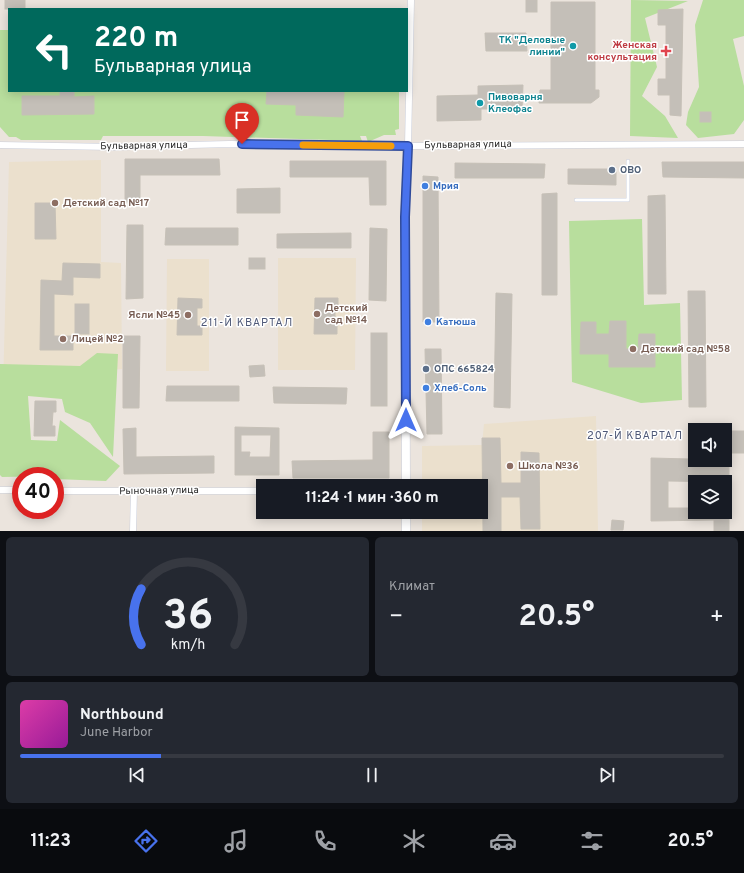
<!DOCTYPE html>
<html lang="ru">
<head>
<meta charset="utf-8">
<style>
  body { margin:0; font-family:Overpass,sans-serif; background:#242831; color:#f1f3f6; height:100vh; display:flex; flex-direction:column; font-size:15px; white-space:nowrap }
  * { box-sizing:border-box; margin:0 }
  p { font-size:13px; color:#9ea1a6 }
  .icon { flex:none; width:22px; height:22px; fill:none; stroke:currentColor; stroke-width:2; stroke-linecap:round; stroke-linejoin:round }
  .map { position:relative; height:531px; overflow:hidden }
  .sheet { display:flex; flex-direction:column; gap:6px; padding:6px; background:#0d0f14; flex:1 }
  .sheet>* { flex:none }
  .banner { position:absolute; left:8px; top:8px; width:400px; height:84px; border-radius:0px; box-shadow:0 2px 10px #0003; background:#00695c; color:#fff; overflow:hidden }
  .buttons { position:absolute; left:688px; top:423px; display:grid; gap:8px }
  .buttons a { display:grid; place-items:center; width:44px; height:44px; border-radius:0px; background:#171b24; box-shadow:0 2px 10px #0003; font-size:20px }
  .speed { position:absolute; left:12px; top:467px; display:flex; gap:8px; font-size:20px; font-weight:700; text-align:center }
  .speed>* { display:grid; place-content:center; width:52px; height:52px; border-radius:50%; background:#171b24; box-shadow:0 2px 10px #0003; line-height:1 }
  .speed .limit { border:6px solid #d22; background:#fff; color:#111 }
  .pin { position:absolute; display:grid; place-items:center; width:34px; height:34px; color:#fff; margin:-41px -17px; border-radius:50% 50% 50% 0; rotate:-45deg; box-shadow:0 0 4px #0007 }
  .pin .icon { rotate:45deg }
  .me { position:absolute; width:44px; margin:-22px; rotate:0deg; stroke-linejoin:round; filter:drop-shadow(0 0 3px #0008) }
  .turn { display:flex; align-items:center; gap:14px; height:84px; padding:0 20px; font-size:18px }
  .turn .icon { width:52px; height:52px; stroke-width:2.5 }
  .turn b { display:block; font-size:28px; line-height:34px }
  .big { font-size:30px; font-weight:700; line-height:1.1 }
  .sheet .tile { flex:1; display:flex; flex-direction:column; justify-content:center; gap:6px; min-width:0; padding:0 14px; border-radius:6px; background:#242831 }
  .sheet .dial { align-items:center; gap:0 }
  .dial svg { height:104px; overflow:visible; fill:none; stroke:#363941; stroke-width:7; stroke-linecap:round; text-anchor:middle }
  .dial text { fill:#f1f3f6; stroke:none }
  .song { display:flex; align-items:center; gap:12px }
  .cover { width:48px; height:48px; border-radius:6px; background:linear-gradient(135deg,hsl(320 70% 55%),hsl(300 70% 35%)) }
  .played { height:4px; border-radius:2px; background:linear-gradient(90deg,#4872ed 20%,#363941 20%) }
  .keys { display:flex; justify-content:space-around; direction:ltr }
  .heat { display:flex; justify-content:space-between; align-items:center; font-size:22px; direction:ltr }
  .sheet .tiles { flex:1; display:grid; gap:6px; grid-template-columns:1fr 1fr }
  .tile:last-child { grid-column:span 2 }
  .trip { position:absolute; left:256px; top:479px; width:232px; height:40px; border-radius:0px; background:#171b24; box-shadow:0 2px 10px #0003; font-weight:700; line-height:40px; text-align:center }
  .dock { display:flex; height:64px; justify-content:space-around; align-items:center; background:#090b0e; color:#9ea1a6 }
  .dock .icon { width:28px; height:28px }
  .dock .selected { color:#4872ed }
  .dock b { font-size:18px; color:#f1f3f6 }
  .map>svg:first-child { display:block }
  .education { fill:#ebe0cd }
  .green { fill:#b8de9d }
  .building { fill:#c4bfb8; stroke:#c6c0b7; fill-rule:evenodd }
  .lines { fill:none; stroke-linecap:round; stroke-linejoin:round }
  .service-casing { stroke:#cbcfdb; stroke-width:4 }
  .minor-casing { stroke:#cbcfdb; stroke-width:7 }
  .tertiary-casing { stroke:#cbcfdb; stroke-width:9 }
  .service { stroke:#fff; stroke-width:3 }
  .minor { stroke:#fff; stroke-width:6 }
  .tertiary { stroke:#fff; stroke-width:8 }
  .route-casing { stroke:#2f4a9a; stroke-width:10 }
  .route { stroke:#4872ed; stroke-width:7 }
  .slow { stroke:#f59e0b; stroke-width:7 }
  .culture-dot { fill:#0f9aa8; stroke:#fff; stroke-width:1.5 }
  .health-dot { fill:#e0444e; stroke:#fff; stroke-width:1.5 }
  .service-dot { fill:#5c6f8a; stroke:#fff; stroke-width:1.5 }
  .shop-dot { fill:#3f7fe0; stroke:#fff; stroke-width:1.5 }
  .education-dot { fill:#8d6e63; stroke:#fff; stroke-width:1.5 }
  .labels { text-anchor:middle; dominant-baseline:central; stroke-width:3; stroke-linejoin:round; paint-order:stroke }
  .culture-label { font-size:10px; font-weight:bold; fill:#0d838f; stroke:#fff; text-anchor:end }
  .health-label { font-size:10px; font-weight:bold; fill:#be3a42; stroke:#fff; text-anchor:end }
  .street-label { font-size:10px; fill:#2a2a2a; stroke:#fff }
  .service-label { font-size:10px; font-weight:bold; fill:#4e5e75; stroke:#fff; text-anchor:start }
  .shop-label { font-size:10px; font-weight:bold; fill:#366cbe; stroke:#fff; text-anchor:start }
  .education-label { font-size:10px; font-weight:bold; fill:#785e54; stroke:#fff; text-anchor:start }
  .neighbourhood-label { font-size:11px; letter-spacing:1px; fill:#4e5877; stroke:#fff }
</style>
</head>
<body>
<div class="map">
<svg width="744" height="531" viewBox="0 0 744 531">
  <rect width="100%" height="100%" fill="#ebe4dd"/>
  <g class="education">
    <polygon points="101,160 101,262 121,263 122,369 94,371 3,388 9,162"/>
    <polygon points="278,258 356,258 355,370 278,370"/>
    <polygon points="167,259 209,259 209,371 166,371"/>
    <polygon points="596,416 598,531 422,531 422,512 481,512 481,486 422,486 422,446 482,445 484,424"/>
  </g>
  <g class="green">
    <polygon points="631,0 688,1 645,18 657,67 642,96 665,116 678,138 630,136"/>
    <polygon points="703,0 744,0 744,36 733,39 744,86 744,120 734,134 698,138 686,125 688,112 699,87 695,25"/>
    <polygon points="0,30 9,30 9,91 399,91 399,129 395,130 396,135 384,135 368,142 366,136 360,136 362,141 203,136 103,136 101,140 21,140 16,137 9,137 0,127"/>
    <polygon points="642,219 644,305 680,303 682,400 641,403 572,382 569,221"/>
    <polygon points="97,353 118,354 113,457 90,423 65,412 62,399 28,396 31,440 57,441 60,420 120,466 106,481 55,479 55,476 2,477 0,475 0,364 80,366"/>
  </g>
  <g class="building">
    <rect x="5" y="0" width="20" height="9"/>
    <rect x="526" y="0" width="11" height="12"/>
    <polygon points="551,2 595,2 595,90 599,90 599,97 591,103 539,103 540,90 551,90"/>
    <polygon points="683,9 681,116 670,115 670,95 658,95 658,79 666,79 666,25 658,25 658,10"/>
    <polygon points="485,33 526,33 527,51 486,51"/>
    <polygon points="523,85 522,109 481,109 481,120 437,121 437,96 478,95 478,86"/>
    <polygon points="60,91 74,91 74,97 94,96 94,114 22,115 22,96 60,96"/>
    <polygon points="267,91 344,91 343,117 296,115 296,105 266,104"/>
    <rect x="700" y="112" width="11" height="10"/>
    <polygon points="125,159 219,159 220,175 140,175 140,202 125,202"/>
    <polygon points="290,161 386,161 386,205 370,205 369,177 290,177"/>
    <polygon points="662,162 744,162 744,178 663,177"/>
    <polygon points="455,163 545,164 544,178 455,178"/>
    <polygon points="568,169 616,169 616,185 568,184"/>
    <polygon points="423,176 438,177 439,322 423,322"/>
    <polygon points="280,188 280,213 237,213 237,189"/>
    <polygon points="557,193 557,295 542,295 542,194"/>
    <polygon points="665,195 666,294 648,294 648,196"/>
    <polygon points="35,203 55,203 56,239 35,239"/>
    <polygon points="127,225 143,225 143,298 126,299"/>
    <polygon points="166,228 238,228 238,245 165,245"/>
    <polygon points="370,228 387,229 386,301 369,300"/>
    <polygon points="351,233 351,248 277,248 277,234"/>
    <rect x="249" y="258" width="16" height="11"/>
    <polygon points="63,263 100,264 100,278 73,277 73,295 54,294 54,336 73,336 73,350 40,350 41,280 62,281"/>
    <polygon points="688,291 705,291 706,407 689,407"/>
    <polygon points="496,293 512,294 510,408 494,407"/>
    <polygon points="178,298 202,299 202,308 197,308 197,326 202,326 202,335 177,335"/>
    <polygon points="315,298 338,298 338,309 335,309 335,323 337,323 337,334 314,334"/>
    <rect x="75" y="304" width="14" height="30"/>
    <polygon points="610,321 626,321 626,349 638,349 639,334 655,334 655,367 609,367 609,354 580,354 581,322 596,322 596,334 609,334"/>
    <rect x="371" y="333" width="16" height="73"/>
    <polygon points="123,336 140,336 139,408 123,408"/>
    <polygon points="425,349 441,349 442,434 427,434"/>
    <polygon points="264,365 265,376 250,377 249,366"/>
    <polygon points="167,386 239,386 239,401 166,401"/>
    <polygon points="273,387 347,388 346,404 274,403"/>
    <polygon points="35,401 56,401 56,412 53,412 52,426 55,426 55,436 34,436"/>
    <path d="M235,427L279,428V475H235ZM241,435H271L270,457H249L250,452H241Z"/>
    <polygon points="136,428 136,457 214,456 214,473 124,474 123,429"/>
    <rect x="725" y="431" width="19" height="22"/>
    <polygon points="373,432 389,432 389,478 293,478 292,461 373,460"/>
    <polygon points="482,438 500,438 501,483 521,483 521,452 539,453 540,529 521,529 520,497 501,497 501,531 483,531"/>
    <polygon points="651,458 729,460 729,482 668,481 668,508 695,508 695,512 729,512 729,531 714,531 714,520 651,521"/>
    <polygon points="612,520 624,521 623,530 611,530"/>
  </g>
  <g class="lines">
    <defs>
      <polyline id="service" points="576,200 628,200 628,161"/>
      <g id="minor">
        <polyline points="0,145 113,147 229,144 408,146 744,144"/>
        <polyline points="408,146 411,0"/>
        <polyline points="0,490 21,490"/>
        <polyline points="55,491 263,491"/>
        <polyline points="133,531 134,491"/>
      </g>
      <g id="tertiary">
        <polyline points="406,486 405,217 408,146"/>
        <polyline points="406,512 406,531"/>
      </g>
    </defs>
    <use href="#service" class="service-casing"/>
    <use href="#minor" class="minor-casing"/>
    <use href="#tertiary" class="tertiary-casing"/>
    <use href="#service" class="service"/>
    <use href="#minor" class="minor"/>
    <use href="#tertiary" class="tertiary"/>
  </g>
  <g class="lines">
    <defs>
      <polyline id="route" points="242,144 408,146 405,217 406,420"/>
    </defs>
    <use href="#route" class="route-casing"/>
    <use href="#route" class="route"/>
    <polyline class="slow" points="303,145 391,146"/>
  </g>
  <g class="culture-dot">
    <circle cx="573" cy="46" r="4"/>
    <circle cx="480" cy="103" r="4"/>
  </g>
  <path class="health-dot" d="M664 45h4v4h4v4h-4v4h-4v-4h-4v-4h4z"/>
  <g class="service-dot">
    <circle cx="612" cy="170" r="4"/>
    <circle cx="426" cy="369" r="4"/>
  </g>
  <g class="shop-dot">
    <circle cx="425" cy="186" r="4"/>
    <circle cx="428" cy="322" r="4"/>
    <circle cx="426" cy="388" r="4"/>
  </g>
  <g class="education-dot">
    <circle cx="55" cy="203" r="4"/>
    <circle cx="317" cy="314" r="4"/>
    <circle cx="188" cy="315" r="4"/>
    <circle cx="63" cy="339" r="4"/>
    <circle cx="633" cy="349" r="4"/>
    <circle cx="510" cy="466" r="4"/>
  </g>
  <g class="labels">
    <g class="culture-label">
      <text x="565" y="40">ТК "Деловые<tspan x="565" dy="12">линии"</tspan></text>
      <text x="488" y="97" text-anchor="start">Пивоварня<tspan x="488" dy="12">Клеофас</tspan></text>
    </g>
    <g class="health-label">
      <text x="657" y="45">Женская<tspan x="657" dy="12">консультация</tspan></text>
    </g>
    <g class="street-label">
      <text transform="translate(468 145) rotate(-1)">Бульварная улица</text>
      <text transform="translate(144 146) rotate(-1)">Бульварная улица</text>
      <text transform="translate(159 491) rotate(-1)">Рыночная улица</text>
    </g>
    <g class="service-label">
      <text x="620" y="170">ОВО</text>
      <text x="434" y="369">ОПС 665824</text>
    </g>
    <g class="shop-label">
      <text x="433" y="186">Мрия</text>
      <text x="436" y="322">Катюша</text>
      <text x="434" y="388">Хлеб-Соль</text>
    </g>
    <g class="education-label">
      <text x="63" y="203">Детский сад №17</text>
      <text x="325" y="308">Детский<tspan x="325" dy="12">сад №14</tspan></text>
      <text x="180" y="315" text-anchor="end">Ясли №45</text>
      <text x="71" y="339">Лицей №2</text>
      <text x="641" y="349">Детский сад №58</text>
      <text x="518" y="466">Школа №36</text>
    </g>
    <g class="neighbourhood-label">
      <text x="247" y="323">211-Й КВАРТАЛ</text>
      <text x="635" y="436">207-Й КВАРТАЛ</text>
    </g>
  </g>
</svg>
<div class="buttons">
<a><svg class="icon" aria-label="sound" viewBox="0 0 24 24"><path d="M4 9h4l5-4v14l-5-4H4zM17 9q2 3 0 6"/></svg></a>
<a><svg class="icon" aria-label="layers" viewBox="0 0 24 24"><path d="M12 4l9 5-9 5-9-5zM3 14l9 5 9-5"/></svg></a>
</div>
<div class="speed"><div class="limit">40</div></div>
<div class="pin" style="left:242px;top:144px;background:#d93025"><svg class="icon" aria-label="arrive" viewBox="0 0 24 24"><path d="M6 21V4h12l-3 4 3 4H6"/></svg></div>
<svg class="me" style="left:406px;top:420px" viewBox="-20 -20 40 40"><path d="M0-17L14 15 0 8-14 15z" fill="#4872ed" stroke="#fff" stroke-width="4"/></svg>
<div class="trip">11:24 · 1 мин · 360 m</div>
<div class="banner">
<div class="turn"><svg class="icon" aria-label="left" viewBox="0 0 24 24"><path d="M17 20v-9H6M10 6l-5 5 5 5"/></svg><div><b>220 m</b>Бульварная улица</div></div>
</div>
</div>
<section class="sheet">
<div class="tiles">
<div class="tile dial"><svg viewBox="0 0 100 80">
<path d="M14 69A42 42 0 1 1 86 69"/>
<path d="M14 69A42 42 0 0 1 14 26" stroke="#4872ed"/>
<text x="50" y="56" font-size="32" font-weight="700">36</text>
<text x="50" y="72" font-size="11">km/h</text>
</svg></div>
<div class="tile"><p>Климат</p>
<div class="heat"><a>−</a><b class="big">20.5°</b><a>+</a></div>
</div>
<div class="tile">
<div class="song"><i class="cover"></i><div><b>Northbound</b><p>June Harbor</p></div></div>
<div class="played"></div>
<div class="keys"><svg class="icon" aria-label="previous" viewBox="0 0 24 24"><path d="M18 5L8 12l10 7zM5 5v14"/></svg><svg class="icon" aria-label="pause" viewBox="0 0 24 24"><path d="M8 5v14M16 5v14"/></svg><svg class="icon" aria-label="next" viewBox="0 0 24 24"><path d="M6 5l10 7-10 7zM19 5v14"/></svg></div>
</div>
</div>
</section>
<nav class="dock">
<b>11:23</b>
<svg class="icon selected" aria-label="directions" viewBox="0 0 24 24"><path d="M12 3l9 9-9 9-9-9zM9 14v-3h6M13 9l2 2-2 2"/></svg>
<svg class="icon" aria-label="music" viewBox="0 0 24 24"><path d="M9 18V5l10-2v13"/><circle cx="6" cy="18" r="3"/><circle cx="16" cy="16" r="3"/></svg>
<svg class="icon" aria-label="phone" viewBox="0 0 24 24"><path d="M5 4h4l2 5-3 2q2 4 5 5l2-3 5 2v4C11 20 4 13 5 4z"/></svg>
<svg class="icon" aria-label="climate" viewBox="0 0 24 24"><path d="M12 3v18M4 7l16 10M4 17L20 7"/></svg>
<svg class="icon" aria-label="car" viewBox="0 0 24 24"><path d="M5 17H2v-5l4-1 3-4h7l3 4 3 1v5h-3M9 17h6M6 11h13"/><circle cx="7" cy="17" r="2"/><circle cx="17" cy="17" r="2"/></svg>
<svg class="icon" aria-label="filters" viewBox="0 0 24 24"><path d="M4 7h16M4 17h16"/><circle cx="9" cy="7" r="2"/><circle cx="15" cy="17" r="2"/></svg>
<b>20.5°</b>
</nav>
</body>
</html>
